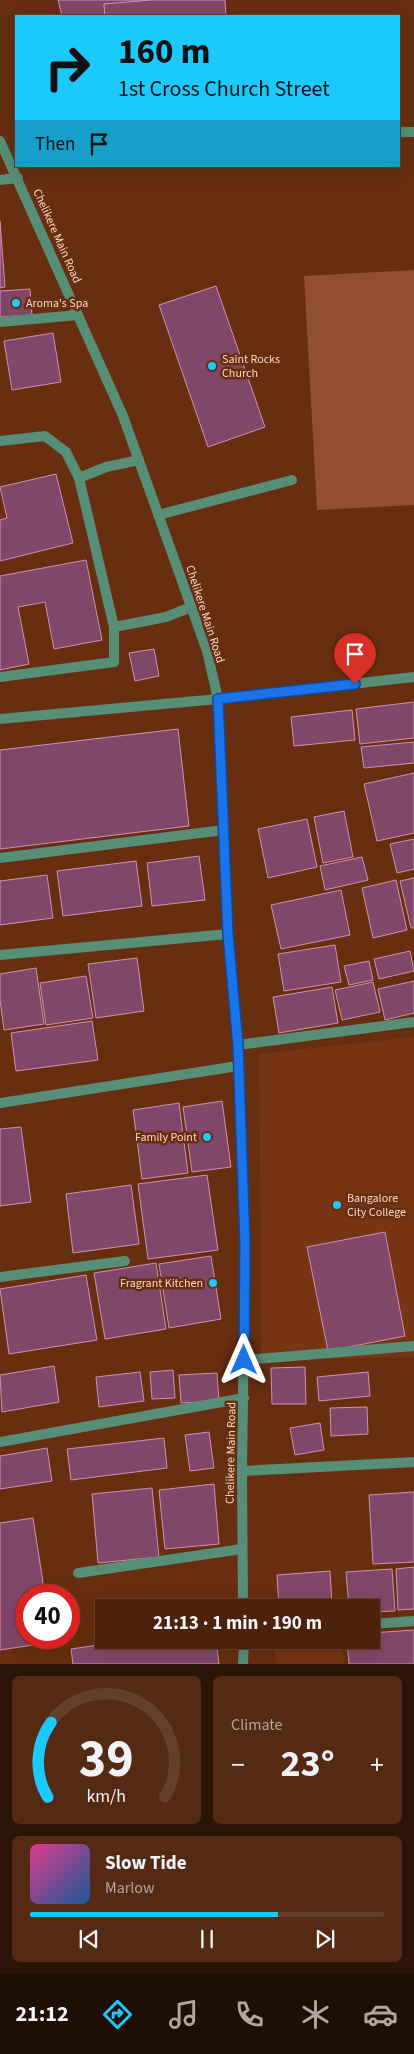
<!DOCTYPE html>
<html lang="en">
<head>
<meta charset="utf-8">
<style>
  body { margin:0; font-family:"Source Sans 3",sans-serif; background:#542a15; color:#f1f3f6; height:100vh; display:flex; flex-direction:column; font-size:19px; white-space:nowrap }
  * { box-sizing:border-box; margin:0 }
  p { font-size:16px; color:#b3a49d }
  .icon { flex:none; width:28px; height:28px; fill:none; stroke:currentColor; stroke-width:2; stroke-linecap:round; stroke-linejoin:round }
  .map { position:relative; height:1664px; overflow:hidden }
  .panel { display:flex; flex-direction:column; gap:12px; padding:12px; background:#2a1307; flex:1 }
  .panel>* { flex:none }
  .banner { position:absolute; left:15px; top:15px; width:385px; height:152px; border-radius:0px; box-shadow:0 5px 20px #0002,0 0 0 1px #643f2d; background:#1cc9fc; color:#111; overflow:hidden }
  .speed { position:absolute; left:15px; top:1584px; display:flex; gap:10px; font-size:25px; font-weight:700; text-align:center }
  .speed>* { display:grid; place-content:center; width:65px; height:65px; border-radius:50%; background:#4d220c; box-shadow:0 5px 20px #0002,0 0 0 1px #643f2d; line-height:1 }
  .speed .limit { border:8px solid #d22; background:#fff; color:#111 }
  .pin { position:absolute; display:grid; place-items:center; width:42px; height:42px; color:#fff; margin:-51px -21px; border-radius:50% 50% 50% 0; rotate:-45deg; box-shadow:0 0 5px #0007 }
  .pin .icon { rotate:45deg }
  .me { position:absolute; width:55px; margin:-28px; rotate:0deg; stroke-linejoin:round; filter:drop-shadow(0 0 4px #0008) }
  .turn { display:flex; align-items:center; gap:18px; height:105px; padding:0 20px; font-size:22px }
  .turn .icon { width:65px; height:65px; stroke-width:2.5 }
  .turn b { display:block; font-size:35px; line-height:42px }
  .then { display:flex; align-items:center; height:48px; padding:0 20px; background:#0003; gap:10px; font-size:19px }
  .big { font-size:38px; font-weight:700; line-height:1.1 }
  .panel .card { flex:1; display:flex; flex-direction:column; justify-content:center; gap:8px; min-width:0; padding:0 18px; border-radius:8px; background:#542a15 }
  .panel .dial { align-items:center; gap:0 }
  .dial svg { height:130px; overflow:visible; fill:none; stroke:#643f2d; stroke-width:7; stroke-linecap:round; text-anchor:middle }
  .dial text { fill:#f1f3f6; stroke:none }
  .song { display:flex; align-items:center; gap:15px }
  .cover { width:60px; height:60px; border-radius:8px; background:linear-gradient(135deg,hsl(330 70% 55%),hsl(210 70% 35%)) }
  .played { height:5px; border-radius:2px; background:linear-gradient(90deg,#1cc9fc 70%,#643f2d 70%) }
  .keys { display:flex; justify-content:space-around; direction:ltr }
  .heat { display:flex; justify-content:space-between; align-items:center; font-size:28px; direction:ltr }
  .panel .tiles { flex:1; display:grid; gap:12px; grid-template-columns:1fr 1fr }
  .card:last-child { grid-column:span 2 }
  .trip { position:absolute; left:95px; top:1599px; width:285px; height:50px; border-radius:0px; background:#4d220c; box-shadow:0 5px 20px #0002,0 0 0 1px #643f2d; font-weight:700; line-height:50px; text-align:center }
  .menu { display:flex; height:80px; justify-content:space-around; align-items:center; background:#1f0e05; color:#b3a49d }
  .menu .icon { width:35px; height:35px }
  .menu .current { color:#1cc9fc }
  .menu b { font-size:22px; color:#f1f3f6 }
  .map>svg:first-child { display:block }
  .built { fill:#773513 }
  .green { fill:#914f30 }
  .building { fill:#814769; stroke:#d18fb4 }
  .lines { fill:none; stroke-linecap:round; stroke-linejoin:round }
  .service { stroke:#578e77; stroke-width:10 }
  .minor { stroke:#578e77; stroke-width:10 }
  .tertiary { stroke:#578e77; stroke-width:10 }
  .route-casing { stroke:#114b97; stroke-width:12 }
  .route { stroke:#1a73e8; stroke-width:9 }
  .poi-dot { fill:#1cc9fc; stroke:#672e10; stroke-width:2 }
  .labels { text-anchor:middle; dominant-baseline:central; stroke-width:5; stroke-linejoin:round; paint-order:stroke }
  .street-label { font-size:12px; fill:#f9d5c5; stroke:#672e10 }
  .poi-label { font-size:12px; fill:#f9d5c5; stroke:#672e10; text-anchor:start }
</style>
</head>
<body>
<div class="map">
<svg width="414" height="1664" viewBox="0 0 414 1664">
  <rect width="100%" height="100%" fill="#672e10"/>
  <g class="built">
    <polygon points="414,1037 414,1357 262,1361 259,1054"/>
    <polygon points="274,1640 342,1640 344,1664 276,1664"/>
  </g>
  <polygon class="green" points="414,270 414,505 317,510 304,276"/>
  <g class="building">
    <polygon points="58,0 152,0 152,2 104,4 105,16 62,16"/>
    <polygon points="152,0 225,0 226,16 105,16 104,4"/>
    <polygon points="0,221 5,287 0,288"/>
    <polygon points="216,286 265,427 208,447 159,305"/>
    <polygon points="30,289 32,315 0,317 0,291"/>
    <polygon points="53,333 61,382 12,390 4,341"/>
    <polygon points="56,474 73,543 0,561 0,520 7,518 0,487"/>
    <polygon points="86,560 102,640 54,649 45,602 18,607 29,664 0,670 0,576"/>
    <polygon points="154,649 159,676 135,681 129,653"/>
    <polygon points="414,702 414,738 360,744 356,709"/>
    <polygon points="352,710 355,740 294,746 291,717"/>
    <polygon points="178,729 189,826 0,849 0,750"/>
    <polygon points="414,742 414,763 364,768 361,747"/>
    <polygon points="414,773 414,833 377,841 364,784"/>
    <polygon points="344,811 353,857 323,863 314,817"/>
    <polygon points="307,819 317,867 268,878 258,829"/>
    <polygon points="414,839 414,869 397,873 390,844"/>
    <polygon points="199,856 205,900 152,906 147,863"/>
    <polygon points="362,857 368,880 325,890 320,866"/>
    <polygon points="136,861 142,906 63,916 57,871"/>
    <polygon points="47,875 53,918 0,925 0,881"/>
    <polygon points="414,878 414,928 411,928 400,881"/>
    <polygon points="396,880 407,930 373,938 362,888"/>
    <polygon points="341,890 350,935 281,949 271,905"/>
    <polygon points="335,945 341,982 284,991 278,954"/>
    <polygon points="410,951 414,971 379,979 374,959"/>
    <polygon points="137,958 144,1011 96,1018 88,964"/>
    <polygon points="369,961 373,980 349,985 344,966"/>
    <polygon points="36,968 44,1024 4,1030 0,1000 0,974"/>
    <polygon points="86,976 93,1018 46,1025 40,983"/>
    <polygon points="414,981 414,1013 385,1020 378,989"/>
    <polygon points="373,982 380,1012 342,1020 335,990"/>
    <polygon points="332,987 338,1023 279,1033 273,997"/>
    <polygon points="92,1021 98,1060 16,1071 11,1033"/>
    <polygon points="222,1101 231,1167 192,1172 183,1107"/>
    <polygon points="179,1103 188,1173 142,1179 133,1110"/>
    <polygon points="21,1127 31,1202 0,1206 0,1129"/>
    <polygon points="207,1175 218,1250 148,1259 138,1184"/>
    <polygon points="131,1185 139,1244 73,1253 66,1194"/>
    <polygon points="385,1232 405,1336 328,1351 307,1247"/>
    <polygon points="211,1256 221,1319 169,1328 159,1264"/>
    <polygon points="156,1263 166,1329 105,1339 94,1273"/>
    <polygon points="86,1275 97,1340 9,1354 0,1289"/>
    <polygon points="54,1366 59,1402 2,1412 0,1375"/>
    <polygon points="305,1367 306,1404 272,1404 271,1368"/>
    <polygon points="173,1370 175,1398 152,1399 150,1372"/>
    <polygon points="140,1372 144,1401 99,1407 96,1377"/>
    <polygon points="368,1372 370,1396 319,1401 317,1377"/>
    <polygon points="217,1373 219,1401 181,1403 179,1375"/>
    <polygon points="367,1407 368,1434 331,1436 330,1408"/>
    <polygon points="320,1423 324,1450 295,1455 290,1428"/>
    <polygon points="209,1432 214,1468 190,1471 185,1435"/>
    <polygon points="164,1438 167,1468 71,1480 67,1449"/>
    <polygon points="47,1448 52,1481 0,1489 0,1456"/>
    <polygon points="214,1484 219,1544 165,1549 159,1490"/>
    <polygon points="152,1488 159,1557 98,1563 92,1494"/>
    <polygon points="414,1492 414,1562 373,1564 369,1495"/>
    <polygon points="33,1518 45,1595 26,1595 26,1638 52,1638 53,1642 0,1650 0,1523"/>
    <polygon points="414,1567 414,1609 398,1610 396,1569"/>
    <polygon points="392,1569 395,1611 371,1612 371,1608 349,1608 346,1572"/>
    <polygon points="330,1571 332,1604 279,1608 277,1575"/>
    <polygon points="414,1630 414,1664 349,1664 347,1640 371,1640 371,1633"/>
    <polygon points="133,1640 216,1640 219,1664 73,1664 71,1649"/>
  </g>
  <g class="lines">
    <g class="service">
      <polyline points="399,132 414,132"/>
      <polyline points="0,322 78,315"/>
      <polyline points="0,441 45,436 66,452 79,478 114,627 114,662 0,677"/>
      <polyline points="79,478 106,467 139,460"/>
      <polyline points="158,515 292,480"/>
      <polyline points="114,627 166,617 191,607"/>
      <polyline points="0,858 224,830"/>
      <polyline points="244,1360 414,1346"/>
    </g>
    <g class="minor">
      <polyline points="0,180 18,178"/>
      <polyline points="0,719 218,699 414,677"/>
      <polyline points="0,955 228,934"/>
      <polyline points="238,1045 414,1022"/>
      <polyline points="0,1103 238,1066"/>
      <polyline points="0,1277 125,1261"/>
      <polyline points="0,1442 244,1398"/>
      <polyline points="242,1471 414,1462"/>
      <polyline points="78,1573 242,1549"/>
      <polyline points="371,1624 414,1621"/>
    </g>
    <g class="tertiary">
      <polyline points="0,141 123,416 207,651 218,699 228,934 238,1045 245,1245 242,1471 243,1608"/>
      <polyline points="243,1664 244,1640"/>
    </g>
  </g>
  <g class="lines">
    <defs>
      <polyline id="route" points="244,1360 245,1245 238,1045 228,934 218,699 355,684"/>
    </defs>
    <use href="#route" class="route-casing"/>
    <use href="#route" class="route"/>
  </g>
  <g class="poi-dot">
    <circle cx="16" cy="303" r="5"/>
    <circle cx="212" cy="366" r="5"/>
    <circle cx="207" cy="1137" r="5"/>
    <circle cx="337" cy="1205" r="5"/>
    <circle cx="213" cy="1283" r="5"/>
  </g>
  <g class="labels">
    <g class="street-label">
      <text transform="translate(57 236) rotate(66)">Chelikere Main Road</text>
      <text transform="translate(205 614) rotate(72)">Chelikere Main Road</text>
      <text transform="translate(231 1453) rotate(-89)">Chelikere Main Road</text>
    </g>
    <g class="poi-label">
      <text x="26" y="303">Aroma's Spa</text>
      <text x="222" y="359">Saint Rocks<tspan x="222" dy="14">Church</tspan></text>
      <text x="197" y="1137" text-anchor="end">Family Point</text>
      <text x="347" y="1198">Bangalore<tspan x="347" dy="14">City College</tspan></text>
      <text x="203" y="1283" text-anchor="end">Fragrant Kitchen</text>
    </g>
  </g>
</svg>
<div class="speed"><div class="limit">40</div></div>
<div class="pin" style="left:355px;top:684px;background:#d93025"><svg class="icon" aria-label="arrive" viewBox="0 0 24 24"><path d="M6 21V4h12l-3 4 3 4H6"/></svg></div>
<svg class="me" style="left:244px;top:1360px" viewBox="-20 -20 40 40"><path d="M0-17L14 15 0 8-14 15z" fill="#1a73e8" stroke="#fff" stroke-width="4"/></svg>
<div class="trip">21:13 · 1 min · 190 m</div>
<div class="banner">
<div class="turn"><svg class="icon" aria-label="right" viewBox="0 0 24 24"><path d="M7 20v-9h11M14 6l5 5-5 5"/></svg><div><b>160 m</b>1st Cross Church Street</div></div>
<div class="then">Then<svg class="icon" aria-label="arrive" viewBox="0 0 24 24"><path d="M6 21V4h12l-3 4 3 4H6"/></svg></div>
</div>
</div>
<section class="panel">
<div class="tiles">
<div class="card dial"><svg viewBox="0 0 100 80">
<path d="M14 69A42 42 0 1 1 86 69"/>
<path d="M14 69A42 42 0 0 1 16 23" stroke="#1cc9fc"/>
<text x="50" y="56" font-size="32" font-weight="700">39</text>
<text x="50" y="72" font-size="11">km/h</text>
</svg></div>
<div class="card"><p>Climate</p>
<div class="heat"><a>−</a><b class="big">23°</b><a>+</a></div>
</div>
<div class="card">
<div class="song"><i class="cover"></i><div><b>Slow Tide</b><p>Marlow</p></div></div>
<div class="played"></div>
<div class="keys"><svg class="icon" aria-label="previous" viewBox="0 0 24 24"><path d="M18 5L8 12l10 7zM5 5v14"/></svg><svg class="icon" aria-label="pause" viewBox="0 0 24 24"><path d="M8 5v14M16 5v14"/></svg><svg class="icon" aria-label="next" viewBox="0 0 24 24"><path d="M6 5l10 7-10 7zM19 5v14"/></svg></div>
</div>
</div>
</section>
<nav class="menu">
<b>21:12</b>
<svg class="icon current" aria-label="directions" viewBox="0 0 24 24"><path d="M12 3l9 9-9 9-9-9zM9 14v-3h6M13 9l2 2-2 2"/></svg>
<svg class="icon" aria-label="music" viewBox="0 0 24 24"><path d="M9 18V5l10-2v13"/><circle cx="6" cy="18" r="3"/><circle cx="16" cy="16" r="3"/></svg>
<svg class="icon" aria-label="phone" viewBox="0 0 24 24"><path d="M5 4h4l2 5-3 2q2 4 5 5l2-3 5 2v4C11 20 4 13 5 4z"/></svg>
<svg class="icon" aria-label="climate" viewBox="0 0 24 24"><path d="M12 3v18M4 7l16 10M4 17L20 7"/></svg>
<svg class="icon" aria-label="car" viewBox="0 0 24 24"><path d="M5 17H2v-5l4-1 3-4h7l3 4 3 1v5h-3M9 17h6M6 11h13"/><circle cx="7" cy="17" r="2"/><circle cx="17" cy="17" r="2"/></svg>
</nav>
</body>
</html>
